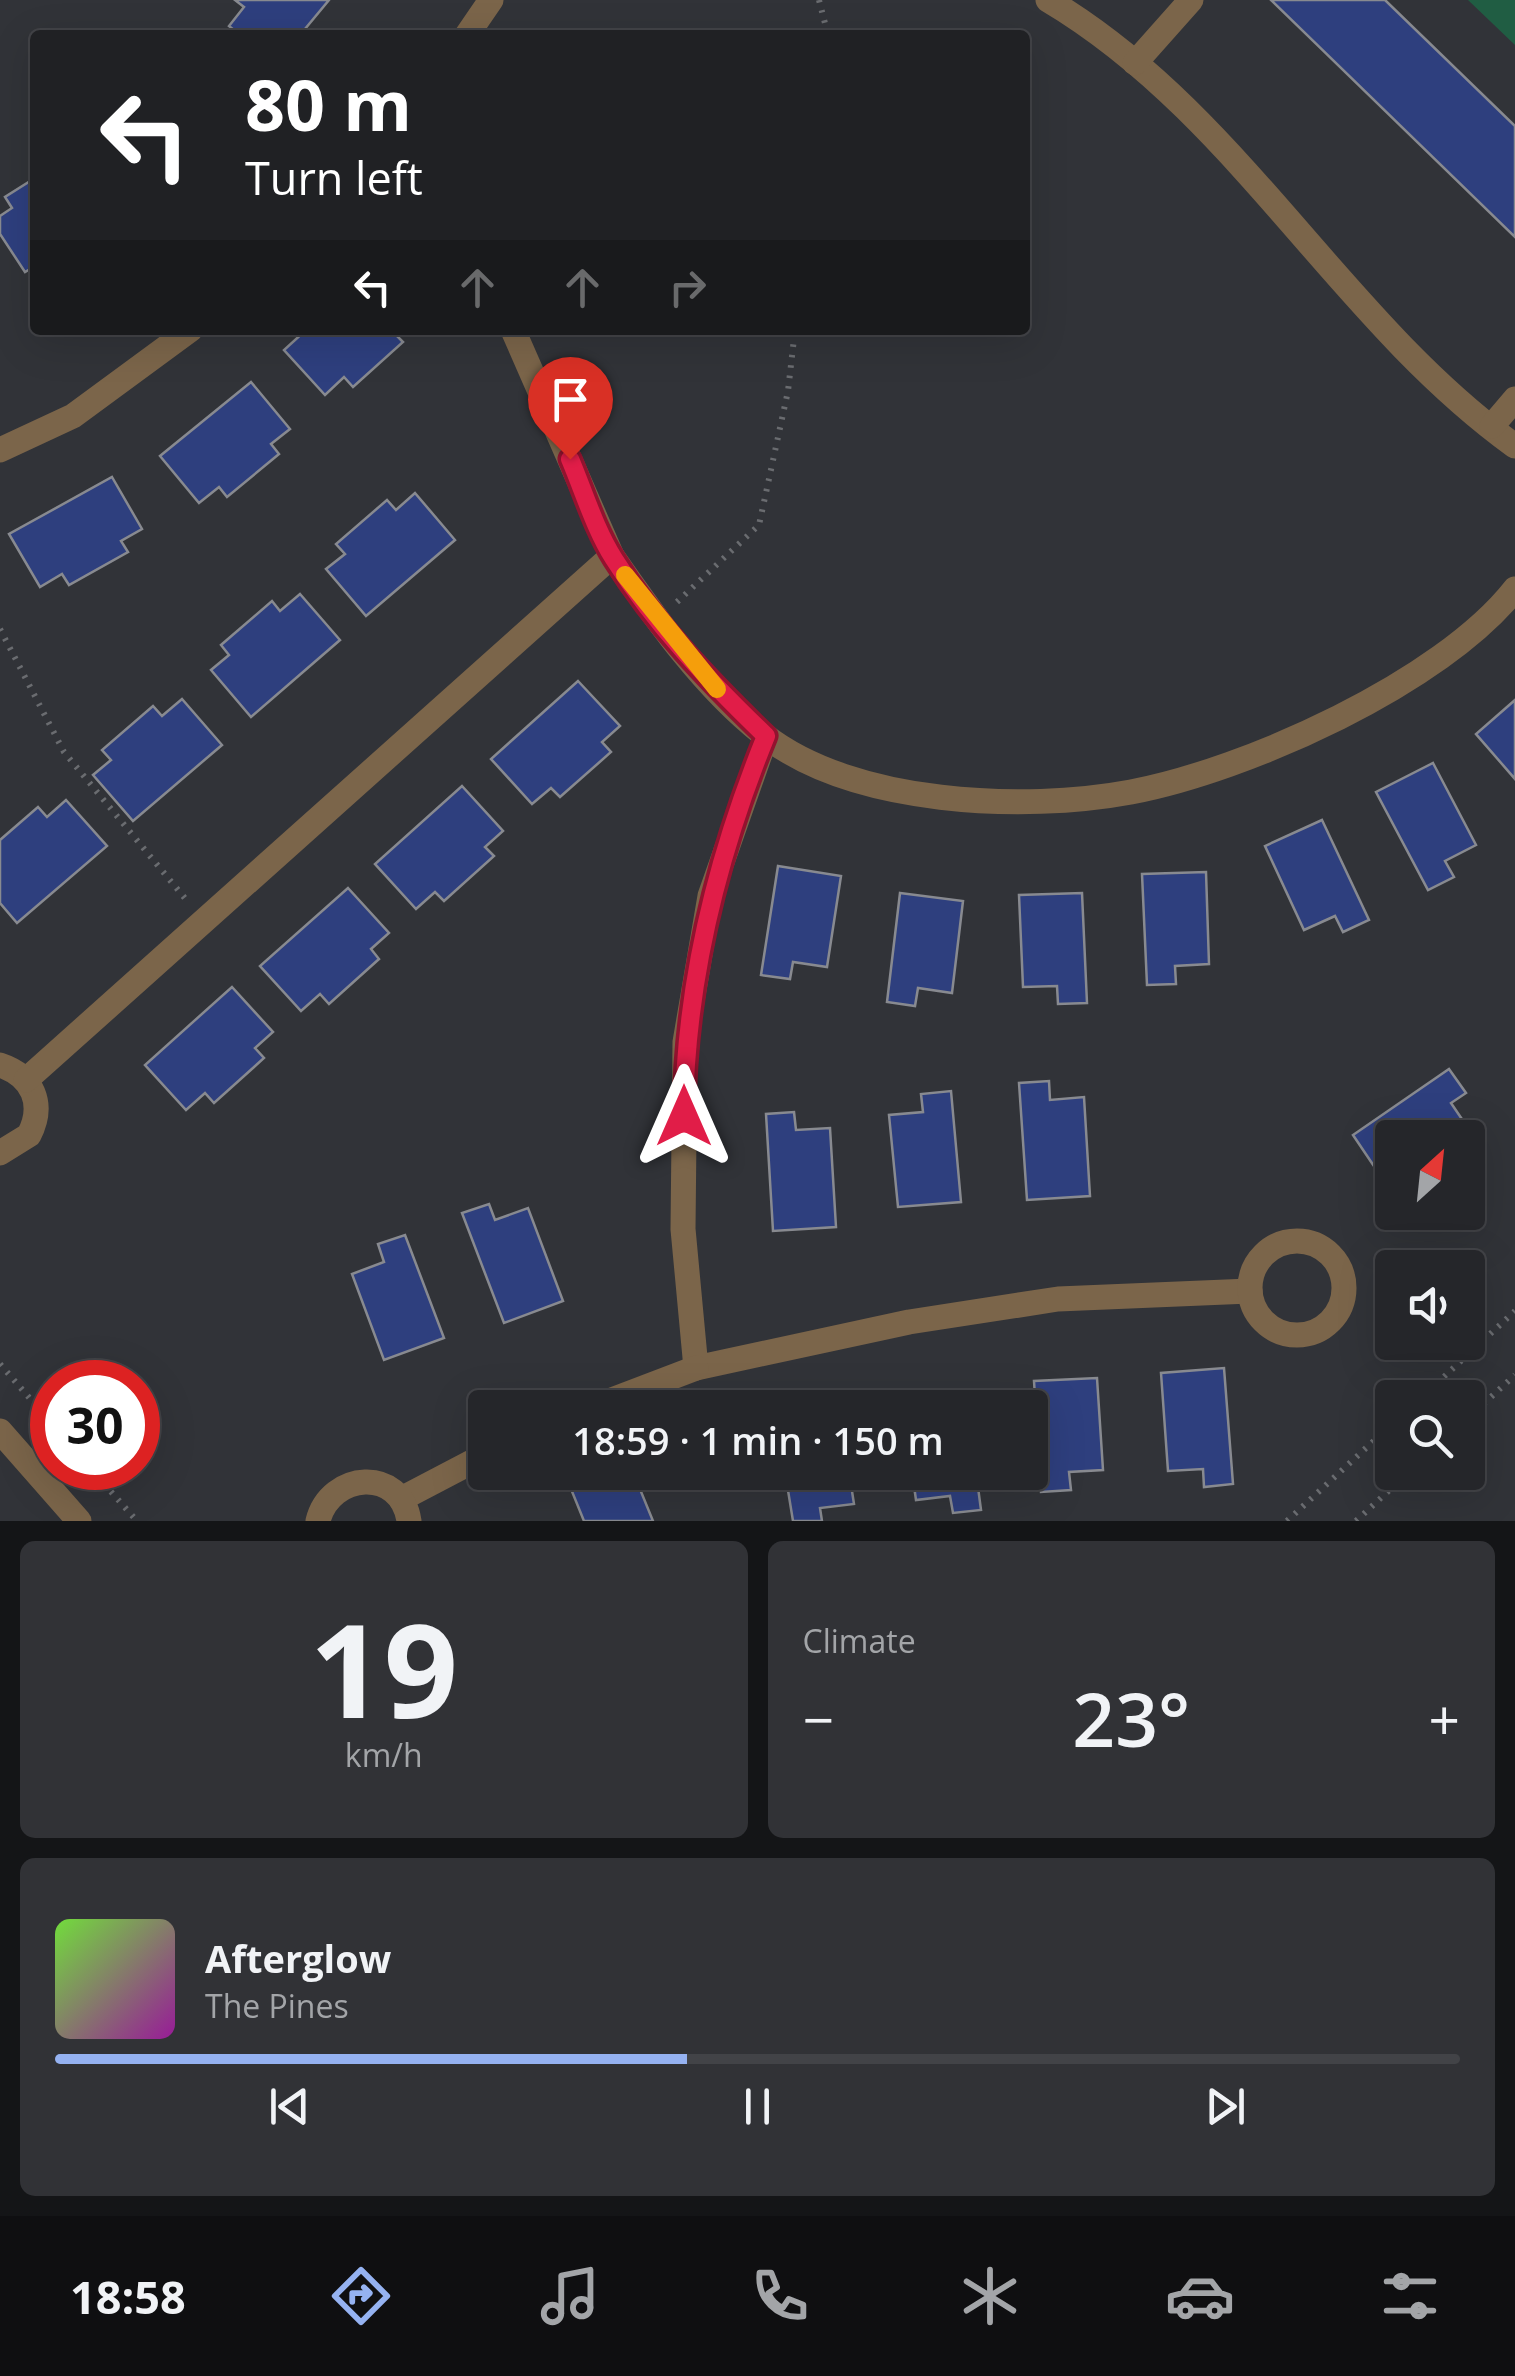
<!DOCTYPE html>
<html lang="en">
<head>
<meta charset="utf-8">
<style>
  body { margin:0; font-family:"Open Sans",sans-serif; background:#313236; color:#f1f3f6; height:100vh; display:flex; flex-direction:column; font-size:38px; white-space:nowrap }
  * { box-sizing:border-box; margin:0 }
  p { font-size:32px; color:#a3a5a8 }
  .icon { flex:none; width:55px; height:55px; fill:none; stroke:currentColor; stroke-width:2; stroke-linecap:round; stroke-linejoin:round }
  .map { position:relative; height:1521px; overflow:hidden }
  .sheet { display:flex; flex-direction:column; gap:20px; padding:20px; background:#141517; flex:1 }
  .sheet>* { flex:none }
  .hud { position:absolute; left:30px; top:30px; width:1000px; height:305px; border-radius:10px; box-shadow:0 10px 40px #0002,0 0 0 2px #424347; background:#202124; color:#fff; overflow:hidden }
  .needle { width:65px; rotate:27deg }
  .buttons { position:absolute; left:1375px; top:1120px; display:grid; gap:20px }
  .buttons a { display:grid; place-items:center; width:110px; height:110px; border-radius:10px; background:#25262a; box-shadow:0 10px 40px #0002,0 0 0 2px #424347; font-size:50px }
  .speed { position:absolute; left:30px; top:1360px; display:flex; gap:20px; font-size:50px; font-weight:700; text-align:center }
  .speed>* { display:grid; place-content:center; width:130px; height:130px; border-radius:50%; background:#25262a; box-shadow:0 10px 40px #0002,0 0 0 2px #424347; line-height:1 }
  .speed .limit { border:15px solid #d22; background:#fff; color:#111 }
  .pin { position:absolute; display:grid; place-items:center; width:85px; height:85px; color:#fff; margin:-102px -42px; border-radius:50% 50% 50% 0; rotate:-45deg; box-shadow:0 0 10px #0007 }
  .pin .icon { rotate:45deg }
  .me { position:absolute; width:110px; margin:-55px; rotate:0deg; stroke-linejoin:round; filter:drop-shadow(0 0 8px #0008) }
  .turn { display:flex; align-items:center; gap:35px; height:210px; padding:0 50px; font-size:45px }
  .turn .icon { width:130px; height:130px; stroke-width:2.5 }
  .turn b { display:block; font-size:70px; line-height:85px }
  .lanes { display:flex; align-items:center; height:95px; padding:0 50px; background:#0003; justify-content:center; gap:50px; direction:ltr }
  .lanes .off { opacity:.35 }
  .big { font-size:75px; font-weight:600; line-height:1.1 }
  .sheet .tile { flex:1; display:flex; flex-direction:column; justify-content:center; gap:15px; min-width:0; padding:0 35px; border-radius:15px; background:#313236 }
  .sheet .dial { align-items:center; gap:0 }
  .dial b { font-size:130px; line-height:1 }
  .song { display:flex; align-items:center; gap:30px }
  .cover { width:120px; height:120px; border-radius:15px; background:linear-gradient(135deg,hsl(100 70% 55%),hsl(300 70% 35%)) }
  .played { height:10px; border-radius:5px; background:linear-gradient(90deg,#95b2f1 45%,#424347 45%) }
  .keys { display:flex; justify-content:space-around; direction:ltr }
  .heat { display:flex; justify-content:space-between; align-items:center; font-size:55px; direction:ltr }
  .sheet .tiles { flex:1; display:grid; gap:20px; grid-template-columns:1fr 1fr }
  .tile:last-child { grid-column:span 2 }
  .trip { position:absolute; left:468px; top:1390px; width:580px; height:100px; border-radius:10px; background:#25262a; box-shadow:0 10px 40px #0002,0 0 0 2px #424347; font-weight:600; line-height:100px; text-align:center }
  .menu { display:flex; height:160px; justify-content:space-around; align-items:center; background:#0f0f11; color:#a3a5a8 }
  .menu .icon { width:70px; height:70px }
  .menu .selected { color:#95b2f1 }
  .menu b { font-size:45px; color:#f1f3f6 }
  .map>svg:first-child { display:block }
  .green { fill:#205d43 }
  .building { fill:#2e3f7e; stroke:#888a90; stroke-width:2.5 }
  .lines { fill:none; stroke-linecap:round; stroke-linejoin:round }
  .path { stroke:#6a6c70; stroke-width:6; stroke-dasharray:2.5 8; stroke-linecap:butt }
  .minor { stroke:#7b654a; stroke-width:25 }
  .route-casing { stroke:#92132f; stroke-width:25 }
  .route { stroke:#e11d48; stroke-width:18 }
  .slow { stroke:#f59e0b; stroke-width:18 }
</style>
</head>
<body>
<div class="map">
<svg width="1515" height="1521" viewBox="0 0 1515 1521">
  <rect width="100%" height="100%" fill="#313338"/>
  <polygon class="green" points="1468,0 1515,0 1515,45"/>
  <g class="building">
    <polygon points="235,0 329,0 300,35 240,35 229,26 244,7"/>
    <polygon points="1271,0 1385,0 1515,126 1515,237"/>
    <polygon points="35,178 35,266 25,272 0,234 0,216 12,208 5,197"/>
    <polygon points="306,330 397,330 394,333 403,342 353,387 344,377 325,395 284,350"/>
    <polygon points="251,382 290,429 271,444 279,454 227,497 219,487 199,503 160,456"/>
    <polygon points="112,477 142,529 121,541 128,552 69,585 62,574 40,587 9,534"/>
    <polygon points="415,493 455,540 366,616 326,569 345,554 336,544 387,500 396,510"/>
    <polygon points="300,594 340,640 251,717 211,670 229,655 221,645 272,601 280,611"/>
    <polygon points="578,681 620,726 602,742 611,752 560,797 551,788 532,804 491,759"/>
    <polygon points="182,699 222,745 133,821 93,775 111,760 102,750 153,706 162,716"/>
    <polygon points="1515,700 1515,779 1476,734"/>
    <polygon points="1433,763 1476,845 1445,861 1454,877 1428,890 1376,792"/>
    <polygon points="462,786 503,831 485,847 494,856 444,901 435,892 416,909 375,864"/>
    <polygon points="66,800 107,846 17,923 0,903 0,840 38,807 47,817"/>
    <polygon points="1322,820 1369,920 1343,932 1335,916 1304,930 1265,846"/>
    <polygon points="778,866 841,876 827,967 793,962 790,979 761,975"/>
    <polygon points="1206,872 1209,964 1175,966 1176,984 1147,985 1142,874"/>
    <polygon points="348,888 389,933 371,949 379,959 329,1004 320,994 301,1011 260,966"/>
    <polygon points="900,893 963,901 952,993 918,988 915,1006 887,1002"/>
    <polygon points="1082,893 1087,1003 1058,1004 1057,986 1023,987 1019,895"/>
    <polygon points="232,987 273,1032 255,1048 264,1058 214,1103 205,1093 186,1110 145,1065"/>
    <polygon points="1449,1069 1466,1093 1451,1103 1470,1131 1460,1138 1392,1138 1392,1184 1388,1187 1353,1135"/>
    <polygon points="1049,1081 1050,1100 1084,1097 1090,1196 1027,1200 1019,1083"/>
    <polygon points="951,1091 961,1202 898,1207 889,1115 923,1112 921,1094"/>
    <polygon points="794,1112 796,1130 830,1128 836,1227 773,1231 766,1114"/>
    <polygon points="489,1204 495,1220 528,1208 563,1301 504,1323 462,1213"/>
    <polygon points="405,1235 444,1338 384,1360 352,1274 384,1262 378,1244"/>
    <polygon points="1224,1368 1233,1484 1204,1487 1203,1469 1168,1471 1161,1373"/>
    <polygon points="1097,1378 1103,1470 1069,1472 1071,1490 1041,1492 1034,1381"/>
    <polygon points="964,1393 966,1408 902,1408 902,1403"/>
    <polygon points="612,1472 633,1472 653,1521 584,1521 571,1489"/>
    <polygon points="785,1472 849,1472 854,1504 820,1508 822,1521 793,1521"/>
    <polygon points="912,1472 976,1472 981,1510 953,1513 950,1496 916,1500"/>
  </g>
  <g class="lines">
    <g class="path">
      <polyline points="819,0 828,35"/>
      <polyline points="677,602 759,525 788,391 795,330"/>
      <polyline points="0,629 64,752 188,902"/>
      <polyline points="0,1364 52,1424"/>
      <polyline points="1421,1398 1515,1311"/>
      <polyline points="1468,1418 1515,1375"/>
      <polyline points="90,1468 137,1521"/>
      <polyline points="1287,1521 1392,1424"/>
      <polyline points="1356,1521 1409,1472"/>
    </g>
    <g class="minor">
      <path d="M1048,0C1237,112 1339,319 1515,446"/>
      <polyline points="467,35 491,0"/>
      <polyline points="1135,63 1191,0"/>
      <polyline points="513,330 612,556"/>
      <polyline points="1492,426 1515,399"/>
      <polyline points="0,450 73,416 190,330"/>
      <polyline points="766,737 710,896 685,1042 683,1229 696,1368 909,1322 1058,1299 1250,1291"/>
      <path d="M0,1065C33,1076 45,1104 29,1135L0,1153"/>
      <path d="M26,1080L612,556C656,619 703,687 764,735C853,805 1024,812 1131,792C1247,770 1441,683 1515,589"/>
      <circle cx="1297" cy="1288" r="47"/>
      <polyline points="591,1408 696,1368"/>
      <polyline points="0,1431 79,1521"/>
      <polyline points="401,1499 485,1455"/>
      <path d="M318,1521C330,1472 401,1466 409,1521"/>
    </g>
  </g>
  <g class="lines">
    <defs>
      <path id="route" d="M570,459C584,492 595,529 614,559C656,626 710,682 766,736C716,859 685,984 684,1116"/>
    </defs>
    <use href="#route" class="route-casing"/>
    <use href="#route" class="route"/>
    <polyline class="slow" points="625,575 717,689"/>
  </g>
</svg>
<div class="buttons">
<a><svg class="needle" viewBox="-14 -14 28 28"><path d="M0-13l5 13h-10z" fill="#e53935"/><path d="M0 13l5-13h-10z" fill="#a3a5a8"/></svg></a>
<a><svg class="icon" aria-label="sound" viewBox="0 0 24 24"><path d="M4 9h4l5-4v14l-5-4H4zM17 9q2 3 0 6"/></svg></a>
<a><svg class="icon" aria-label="search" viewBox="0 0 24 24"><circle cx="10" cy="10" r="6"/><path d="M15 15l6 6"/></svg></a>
</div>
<div class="speed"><div class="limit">30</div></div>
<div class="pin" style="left:570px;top:459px;background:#d93025"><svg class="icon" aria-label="arrive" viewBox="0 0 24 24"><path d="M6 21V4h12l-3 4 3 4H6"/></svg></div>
<svg class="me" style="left:684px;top:1116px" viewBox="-20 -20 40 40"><path d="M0-17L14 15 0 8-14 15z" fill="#e11d48" stroke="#fff" stroke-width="4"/></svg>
<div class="trip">18:59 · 1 min · 150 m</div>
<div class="hud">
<div class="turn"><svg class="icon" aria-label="left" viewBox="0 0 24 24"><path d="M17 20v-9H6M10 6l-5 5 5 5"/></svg><div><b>80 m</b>Turn left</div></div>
<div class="lanes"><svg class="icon" aria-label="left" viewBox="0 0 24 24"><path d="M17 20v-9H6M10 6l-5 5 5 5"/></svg><svg class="icon off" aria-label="ahead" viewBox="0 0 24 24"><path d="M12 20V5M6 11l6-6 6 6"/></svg><svg class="icon off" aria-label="ahead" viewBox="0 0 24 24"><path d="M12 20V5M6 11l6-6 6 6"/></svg><svg class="icon off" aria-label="right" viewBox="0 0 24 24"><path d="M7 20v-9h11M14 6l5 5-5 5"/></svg></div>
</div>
</div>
<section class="sheet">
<div class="tiles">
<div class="tile dial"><b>19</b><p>km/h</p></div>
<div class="tile"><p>Climate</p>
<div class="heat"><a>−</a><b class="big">23°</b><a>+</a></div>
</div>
<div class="tile">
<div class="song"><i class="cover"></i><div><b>Afterglow</b><p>The Pines</p></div></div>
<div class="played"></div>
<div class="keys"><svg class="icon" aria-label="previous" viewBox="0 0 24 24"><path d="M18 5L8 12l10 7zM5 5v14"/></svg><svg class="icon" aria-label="pause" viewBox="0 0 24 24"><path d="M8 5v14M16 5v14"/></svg><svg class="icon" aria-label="next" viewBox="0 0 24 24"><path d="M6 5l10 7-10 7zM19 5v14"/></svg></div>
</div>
</div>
</section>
<nav class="menu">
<b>18:58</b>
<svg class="icon selected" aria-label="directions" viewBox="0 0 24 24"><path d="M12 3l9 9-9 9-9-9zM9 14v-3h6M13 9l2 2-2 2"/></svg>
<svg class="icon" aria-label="music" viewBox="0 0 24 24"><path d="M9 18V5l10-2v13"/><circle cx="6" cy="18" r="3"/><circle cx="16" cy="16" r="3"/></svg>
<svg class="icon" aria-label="phone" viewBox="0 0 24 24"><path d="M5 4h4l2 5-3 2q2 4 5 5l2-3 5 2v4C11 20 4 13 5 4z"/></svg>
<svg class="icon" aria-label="climate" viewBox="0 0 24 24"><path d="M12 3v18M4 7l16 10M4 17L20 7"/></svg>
<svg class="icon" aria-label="car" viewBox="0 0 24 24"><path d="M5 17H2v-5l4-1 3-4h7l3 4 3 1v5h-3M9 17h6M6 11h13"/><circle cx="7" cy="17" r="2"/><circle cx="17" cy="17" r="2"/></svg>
<svg class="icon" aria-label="filters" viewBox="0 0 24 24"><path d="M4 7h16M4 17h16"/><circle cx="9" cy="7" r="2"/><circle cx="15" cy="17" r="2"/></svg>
</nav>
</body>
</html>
